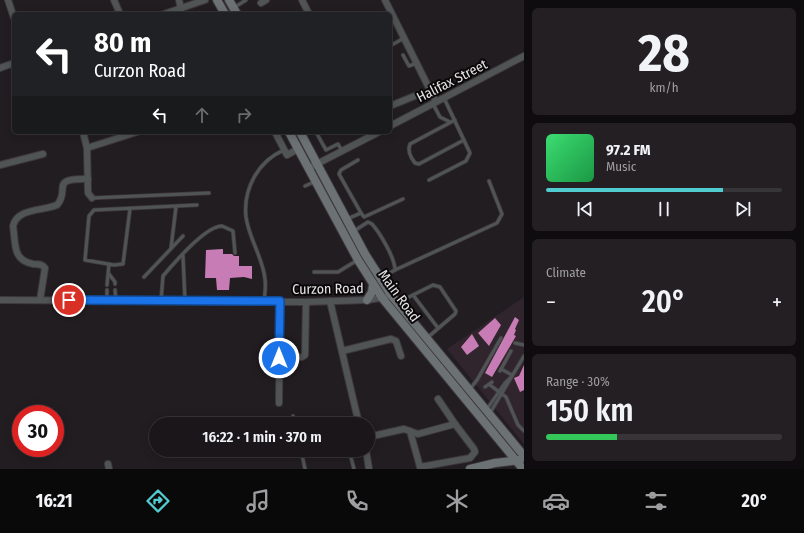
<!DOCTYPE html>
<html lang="en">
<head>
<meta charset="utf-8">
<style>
  body { margin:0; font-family:"Fira Sans Condensed",sans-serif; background:#231f22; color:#f1f3f6; height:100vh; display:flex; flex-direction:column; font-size:15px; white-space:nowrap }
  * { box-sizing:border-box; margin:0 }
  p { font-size:13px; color:#9f9fa2 }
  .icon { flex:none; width:22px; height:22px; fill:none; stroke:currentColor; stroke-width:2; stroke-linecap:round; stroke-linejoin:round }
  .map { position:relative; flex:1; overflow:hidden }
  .drawer { display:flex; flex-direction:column; gap:8px; padding:8px; background:#0e0c0e; width:280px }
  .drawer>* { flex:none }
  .guide { position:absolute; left:12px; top:12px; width:380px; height:122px; border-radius:6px; box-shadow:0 2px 10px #0003,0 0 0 1px #383538; background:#202124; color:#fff; overflow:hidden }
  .speed { position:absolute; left:12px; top:405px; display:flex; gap:8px; font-size:20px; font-weight:700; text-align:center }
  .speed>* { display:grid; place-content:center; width:52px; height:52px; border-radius:50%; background:#1a1619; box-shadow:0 2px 10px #0003,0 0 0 1px #383538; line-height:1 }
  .speed .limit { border:6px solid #d22; background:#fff; color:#111 }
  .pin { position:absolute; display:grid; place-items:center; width:34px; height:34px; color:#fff; margin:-17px; border:2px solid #fff; border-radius:50%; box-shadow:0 1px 4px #0007 }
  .me { position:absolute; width:44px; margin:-22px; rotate:0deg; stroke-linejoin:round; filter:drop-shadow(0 0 3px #0008) }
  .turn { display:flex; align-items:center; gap:14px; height:84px; padding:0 16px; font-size:18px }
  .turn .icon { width:52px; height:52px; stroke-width:2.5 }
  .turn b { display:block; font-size:28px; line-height:34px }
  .lanes { display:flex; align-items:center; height:38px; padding:0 16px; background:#0003; justify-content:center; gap:20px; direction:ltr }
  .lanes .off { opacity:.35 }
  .big { font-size:30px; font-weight:600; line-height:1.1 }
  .drawer .widget { flex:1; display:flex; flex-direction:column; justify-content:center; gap:6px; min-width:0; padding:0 14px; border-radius:6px; background:#231f22 }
  .drawer .dial { align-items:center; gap:0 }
  .dial b { font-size:52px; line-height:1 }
  .song { display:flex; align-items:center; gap:12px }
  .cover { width:48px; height:48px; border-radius:6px; background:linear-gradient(135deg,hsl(140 70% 55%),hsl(140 70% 35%)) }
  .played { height:4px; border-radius:2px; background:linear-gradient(90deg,#51ccd1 75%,#383538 75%) }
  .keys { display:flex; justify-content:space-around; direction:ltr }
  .heat { display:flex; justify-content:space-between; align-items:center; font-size:22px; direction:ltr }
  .charge { height:6px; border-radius:3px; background:linear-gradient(90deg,#34c759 30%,#383538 0) }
  .trip { position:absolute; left:149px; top:417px; width:226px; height:40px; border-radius:20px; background:#1a1619; box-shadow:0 2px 10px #0003,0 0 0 1px #383538; font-weight:600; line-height:40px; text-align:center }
  .tab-bar { display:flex; height:64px; justify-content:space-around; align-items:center; background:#0a090a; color:#9f9fa2 }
  .tab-bar .icon { width:28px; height:28px }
  .tab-bar .current { color:#51ccd1 }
  .tab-bar b { font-size:18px; color:#f1f3f6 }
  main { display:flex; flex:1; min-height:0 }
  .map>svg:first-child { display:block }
  .built { fill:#30252d }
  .building { fill:#c87cb6 }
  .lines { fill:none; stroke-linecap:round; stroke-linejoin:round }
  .lane-casing { stroke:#3e393d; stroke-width:4.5 }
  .street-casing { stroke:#3e393d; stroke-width:8 }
  .secondary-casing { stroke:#3e393d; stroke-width:10 }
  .lane { stroke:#505454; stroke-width:3 }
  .street { stroke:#505454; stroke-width:6 }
  .secondary { stroke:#6c7273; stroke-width:8 }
  .route-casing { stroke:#114b97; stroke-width:10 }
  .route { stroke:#1a73e8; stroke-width:7 }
  .labels { text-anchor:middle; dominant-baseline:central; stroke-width:4; stroke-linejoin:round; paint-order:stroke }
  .street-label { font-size:14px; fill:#e7e4e6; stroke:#0a0809 }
</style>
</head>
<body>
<main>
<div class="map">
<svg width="524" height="469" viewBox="0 0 524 469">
  <rect width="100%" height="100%" fill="#221d21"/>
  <polygon class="built" points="524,297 524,444 447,349"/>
  <g class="building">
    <polygon points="223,249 223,254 232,254 234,256 239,256 239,266 252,266 252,279 244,277 230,278 229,290 217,290 216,278 205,278 206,250"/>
    <polygon points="515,317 519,320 515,329 516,330 514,335 516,336 492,377 485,373"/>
    <polygon points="495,318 501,325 489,346 478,333"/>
    <polygon points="472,334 479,346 467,355 461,347"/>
    <polygon points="524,365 524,390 520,392 514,378 519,376"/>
  </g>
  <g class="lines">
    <defs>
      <g id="lane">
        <polyline points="235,7 246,0"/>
        <polyline points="390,46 404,38"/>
        <polyline points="403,55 409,66 417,63"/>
        <polyline points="433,104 440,117 450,122"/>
        <path d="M455,120L410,144C407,151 411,158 415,163L419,164L464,140"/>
        <polyline points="316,132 326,150 338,144 342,151"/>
        <polyline points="429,180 466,161 470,153 444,98"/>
        <polyline points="305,186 314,182"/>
        <polyline points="92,198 209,193"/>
        <polyline points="130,209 123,264 114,265 85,260 89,216 94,210 197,205"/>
        <polyline points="361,213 364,217 403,199"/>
        <polyline points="347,219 361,213 339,174 341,170 358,160"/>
        <path d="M354,231L368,222L372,224C380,233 395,258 395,270L381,278"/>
        <polyline points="171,248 176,207"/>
        <polyline points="183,256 185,301"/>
        <polyline points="395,270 497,223 502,214 489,181"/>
        <polyline points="314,272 338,272 356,261"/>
        <polyline points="109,274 115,282 115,284"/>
        <polyline points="144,277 183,236"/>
        <polyline points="107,285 109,264"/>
        <polyline points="107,290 107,301"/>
        <polyline points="115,290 116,301"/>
        <polyline points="413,295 438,328"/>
        <path d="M161,301L163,276C174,263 205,226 222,226L233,231L235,253"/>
        <path d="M264,301C265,294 266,286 265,279C263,258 249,239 246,217C243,189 258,161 284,150"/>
        <polyline points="397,303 433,285 440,287 456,311 455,314 427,338"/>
        <polyline points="515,343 524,345"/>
        <polyline points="501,369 512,375"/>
        <polyline points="500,371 511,351"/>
        <polyline points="490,385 506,397 518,425 524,431"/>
        <polyline points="485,387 492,382"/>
        <polyline points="470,389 477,380 501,338"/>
        <polyline points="487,409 505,383 511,377"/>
        <polyline points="490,413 524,356"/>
        <polyline points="293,416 295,424"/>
        <polyline points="340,420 341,424"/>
        <polyline points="301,450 305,469"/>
        <polyline points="349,450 354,469"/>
      </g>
      <g id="street">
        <polyline points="8,0 14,18"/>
        <polyline points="114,0 120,14"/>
        <polyline points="179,0 181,9"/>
        <polyline points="302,0 309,14"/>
        <polyline points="385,0 436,102"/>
        <polyline points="261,3 266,0"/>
        <polyline points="164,14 205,0"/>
        <polyline points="0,68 14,63"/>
        <polyline points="390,106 422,93"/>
        <polyline points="390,126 524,56"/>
        <polyline points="83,132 87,148 88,193 92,198"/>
        <polyline points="275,132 287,155 298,149"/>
        <polyline points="87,148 137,132"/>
        <polyline points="0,165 43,154"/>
        <polyline points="309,168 379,132"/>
        <polyline points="0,300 306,302 367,300 386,297"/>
        <path d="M40,300L45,268C42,264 38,264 33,264C12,260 16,244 13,226C17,208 43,211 57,205C71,190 48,178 88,179"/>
        <polyline points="330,301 359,424"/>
        <polyline points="342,351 391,339 396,341 401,356"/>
        <polyline points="279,358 302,357 305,355 306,302"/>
        <polyline points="438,399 455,424"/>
        <polyline points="279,403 280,301"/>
        <polyline points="368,437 404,429 418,434 455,424 474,449 475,452 470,458 420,467 410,431"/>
        <polyline points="366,450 369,469"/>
        <polyline points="108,464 109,469"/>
      </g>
      <g id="secondary">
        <polyline points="217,0 225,14"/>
        <polyline points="229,0 237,14"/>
        <polyline points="289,132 358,260 383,299 523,469"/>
        <polyline points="300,132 365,254 391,295 524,456"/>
        <polyline points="367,300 372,292 373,284"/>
        <polyline points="470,469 495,463 520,460"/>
      </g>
    </defs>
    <use href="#lane" class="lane-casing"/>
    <use href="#street" class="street-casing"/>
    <use href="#secondary" class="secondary-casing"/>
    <use href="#lane" class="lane"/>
    <use href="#street" class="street"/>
    <use href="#secondary" class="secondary"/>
  </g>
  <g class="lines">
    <defs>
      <polyline id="route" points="69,300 280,301 279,358"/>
    </defs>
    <use href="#route" class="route-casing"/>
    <use href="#route" class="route"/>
  </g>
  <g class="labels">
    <g class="street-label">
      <text transform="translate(452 81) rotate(-27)">Halifax Street</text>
      <text transform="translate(328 289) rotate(-1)">Curzon Road</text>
      <text transform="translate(399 296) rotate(54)">Main Road</text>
    </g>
  </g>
</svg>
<div class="speed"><div class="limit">30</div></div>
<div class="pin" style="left:69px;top:300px;background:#d93025"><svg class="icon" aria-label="arrive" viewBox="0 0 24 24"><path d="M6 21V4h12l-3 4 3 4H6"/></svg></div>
<svg class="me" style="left:279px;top:358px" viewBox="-20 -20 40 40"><circle r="17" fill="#1a73e8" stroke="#fff" stroke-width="3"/><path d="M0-11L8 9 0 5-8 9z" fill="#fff"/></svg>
<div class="trip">16:22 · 1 min · 370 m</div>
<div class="guide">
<div class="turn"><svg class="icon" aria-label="left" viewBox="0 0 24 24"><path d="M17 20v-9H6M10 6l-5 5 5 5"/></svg><div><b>80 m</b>Curzon Road</div></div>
<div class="lanes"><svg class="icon" aria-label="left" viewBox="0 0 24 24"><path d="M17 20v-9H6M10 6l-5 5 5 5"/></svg><svg class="icon off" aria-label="ahead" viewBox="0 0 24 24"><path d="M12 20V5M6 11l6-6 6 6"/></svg><svg class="icon off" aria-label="right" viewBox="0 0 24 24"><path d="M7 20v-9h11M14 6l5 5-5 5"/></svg></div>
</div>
</div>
<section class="drawer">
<div class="widget dial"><b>28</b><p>km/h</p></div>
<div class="widget">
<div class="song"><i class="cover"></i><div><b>97.2 FM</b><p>Music</p></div></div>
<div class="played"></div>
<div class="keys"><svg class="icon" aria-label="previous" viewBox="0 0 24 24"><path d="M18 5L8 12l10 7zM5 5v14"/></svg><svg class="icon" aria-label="pause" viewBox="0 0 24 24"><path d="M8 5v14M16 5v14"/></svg><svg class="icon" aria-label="next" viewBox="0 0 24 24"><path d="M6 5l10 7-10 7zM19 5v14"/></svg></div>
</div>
<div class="widget"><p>Climate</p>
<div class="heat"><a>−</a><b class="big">20°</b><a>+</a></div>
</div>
<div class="widget"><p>Range · 30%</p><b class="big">150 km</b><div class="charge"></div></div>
</section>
</main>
<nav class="tab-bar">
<b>16:21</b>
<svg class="icon current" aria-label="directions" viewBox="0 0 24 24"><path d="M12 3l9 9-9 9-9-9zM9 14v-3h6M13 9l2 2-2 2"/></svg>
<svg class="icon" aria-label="music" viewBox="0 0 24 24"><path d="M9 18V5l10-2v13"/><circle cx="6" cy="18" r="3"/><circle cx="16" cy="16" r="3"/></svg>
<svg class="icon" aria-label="phone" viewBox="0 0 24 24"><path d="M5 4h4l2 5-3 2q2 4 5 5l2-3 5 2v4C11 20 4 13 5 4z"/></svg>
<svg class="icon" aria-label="climate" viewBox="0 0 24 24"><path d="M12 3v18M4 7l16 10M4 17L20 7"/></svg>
<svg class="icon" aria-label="car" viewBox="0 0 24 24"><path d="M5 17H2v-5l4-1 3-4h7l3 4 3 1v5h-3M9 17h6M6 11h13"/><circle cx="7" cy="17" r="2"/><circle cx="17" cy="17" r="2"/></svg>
<svg class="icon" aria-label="filters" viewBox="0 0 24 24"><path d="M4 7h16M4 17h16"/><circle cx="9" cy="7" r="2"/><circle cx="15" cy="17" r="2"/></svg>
<b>20°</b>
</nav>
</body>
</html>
